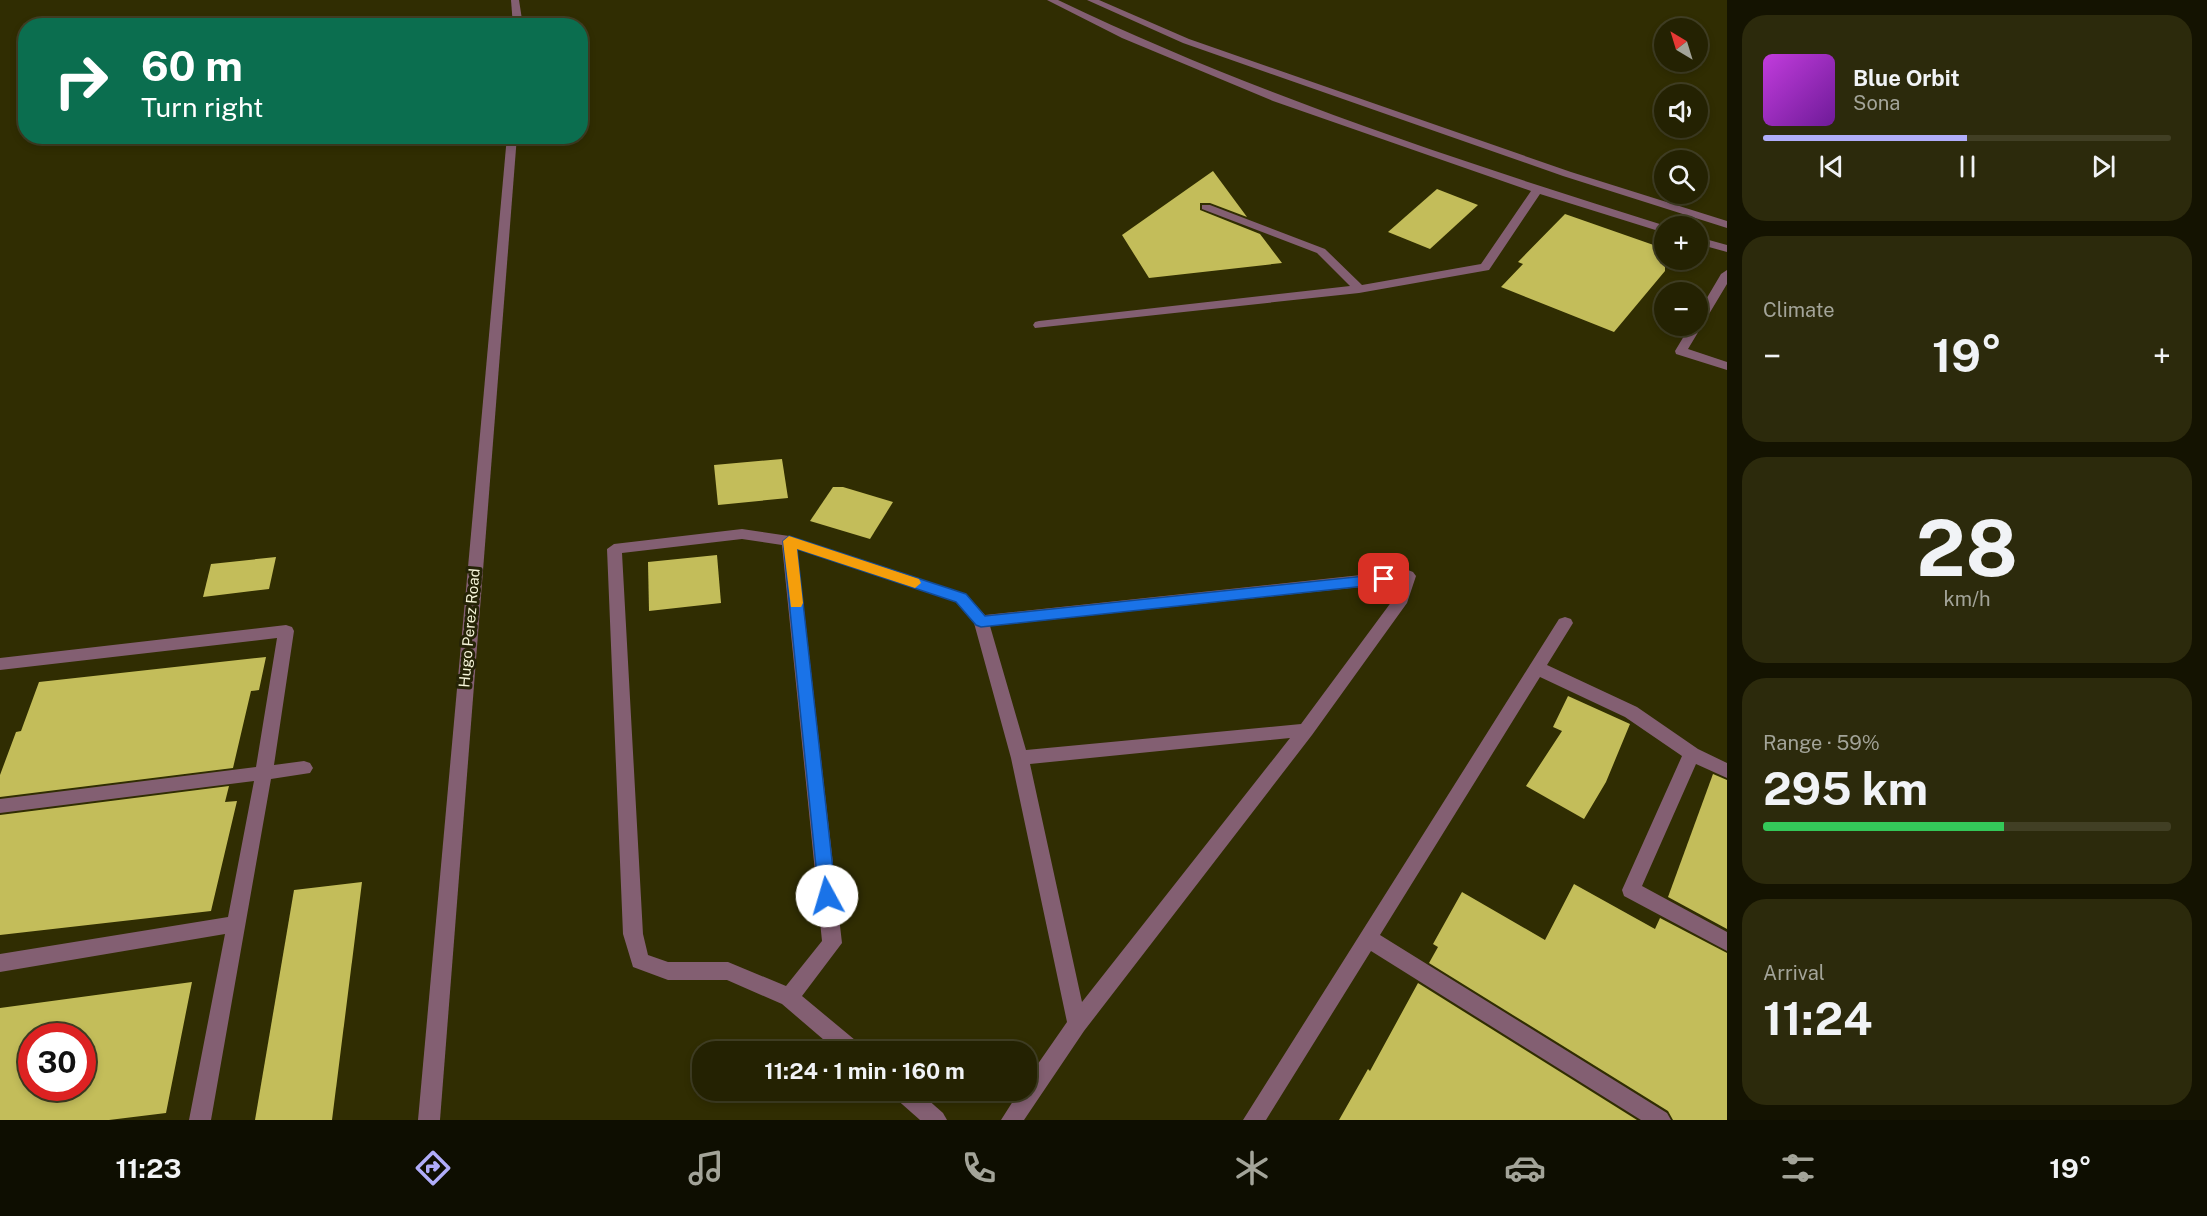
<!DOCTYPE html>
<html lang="en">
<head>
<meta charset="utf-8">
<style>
  body { margin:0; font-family:"Public Sans",sans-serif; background:#2c2a0c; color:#f1f3f6; height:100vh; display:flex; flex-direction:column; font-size:22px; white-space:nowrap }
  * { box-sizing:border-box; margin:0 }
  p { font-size:20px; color:#a3a499 }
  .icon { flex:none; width:33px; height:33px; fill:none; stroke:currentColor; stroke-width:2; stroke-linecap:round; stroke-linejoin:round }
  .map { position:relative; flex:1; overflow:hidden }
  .drawer { display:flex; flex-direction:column; gap:15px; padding:15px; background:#141301; width:480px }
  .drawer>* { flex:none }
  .guide { position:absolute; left:18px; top:18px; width:570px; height:126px; border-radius:24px; box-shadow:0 3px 9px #0003,0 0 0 2px #413f24; background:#0b6e4f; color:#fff; overflow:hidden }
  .needle { width:39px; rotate:322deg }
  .buttons { position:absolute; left:1654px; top:18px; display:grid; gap:12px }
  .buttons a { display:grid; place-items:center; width:54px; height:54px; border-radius:50%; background:#242202; box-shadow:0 3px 9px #0003,0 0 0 2px #413f24; font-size:30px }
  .speed { position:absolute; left:18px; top:1023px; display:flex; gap:12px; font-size:30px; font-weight:700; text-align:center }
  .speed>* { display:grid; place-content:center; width:78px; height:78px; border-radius:50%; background:#242202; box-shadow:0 3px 9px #0003,0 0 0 2px #413f24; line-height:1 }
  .speed .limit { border:9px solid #d22; background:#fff; color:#111 }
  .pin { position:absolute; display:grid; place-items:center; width:51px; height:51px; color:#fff; margin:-26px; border-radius:12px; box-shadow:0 3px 9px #0006 }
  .me { position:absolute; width:66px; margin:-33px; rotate:354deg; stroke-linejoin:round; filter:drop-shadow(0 0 4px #0008) }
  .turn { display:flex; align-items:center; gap:21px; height:126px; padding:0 24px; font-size:27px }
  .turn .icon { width:78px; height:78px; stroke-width:2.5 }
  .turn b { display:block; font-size:42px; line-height:51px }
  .big { font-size:45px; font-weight:700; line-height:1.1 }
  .drawer .card { flex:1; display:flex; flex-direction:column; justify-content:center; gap:9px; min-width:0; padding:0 21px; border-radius:24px; background:#2c2a0c }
  .drawer .dial { align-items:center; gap:0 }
  .dial b { font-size:78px; line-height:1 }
  .song { display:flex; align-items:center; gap:18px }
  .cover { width:72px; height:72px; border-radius:9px; background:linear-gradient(135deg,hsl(290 70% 55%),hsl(280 70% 35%)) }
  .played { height:6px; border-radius:3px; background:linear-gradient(90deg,#b0adfa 50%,#413f24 50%) }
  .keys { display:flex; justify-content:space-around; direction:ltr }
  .heat { display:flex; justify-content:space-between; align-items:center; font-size:33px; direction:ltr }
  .charge { height:9px; border-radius:4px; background:linear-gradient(90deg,#34c759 59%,#413f24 0) }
  .trip { position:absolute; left:692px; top:1041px; width:345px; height:60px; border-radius:24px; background:#242202; box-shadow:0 3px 9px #0003,0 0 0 2px #413f24; font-weight:700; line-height:60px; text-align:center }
  .tabs { display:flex; height:96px; justify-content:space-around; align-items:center; background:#0e0e01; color:#a3a499 }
  .tabs .icon { width:42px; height:42px }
  .tabs .active { color:#b0adfa }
  .tabs b { font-size:27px; color:#f1f3f6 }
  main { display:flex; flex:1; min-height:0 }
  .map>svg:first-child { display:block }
  .building { fill:#c3bd5a; fill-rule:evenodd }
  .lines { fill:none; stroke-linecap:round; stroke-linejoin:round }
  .minor { fill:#835f72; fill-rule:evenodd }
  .route { fill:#1a73e8; stroke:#114b97; stroke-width:1.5 }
  .slow { fill:#f59e0b }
  .labels { text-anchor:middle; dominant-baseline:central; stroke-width:6; stroke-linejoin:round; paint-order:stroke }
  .street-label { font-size:15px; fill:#f6f5d9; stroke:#252306 }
</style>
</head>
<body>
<main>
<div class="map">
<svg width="1727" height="1120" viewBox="0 0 1727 1120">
  <rect width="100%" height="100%" fill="#302d02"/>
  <g class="building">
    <polygon points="1213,171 1247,217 1210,203 1200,203 1200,210 1260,234 1282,263 1149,278 1122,235"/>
    <polygon points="1437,189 1478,205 1430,249 1388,232"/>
    <polygon points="1565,214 1665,249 1665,271 1614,332 1501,287 1523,264 1518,262"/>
    <polygon points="782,459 788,498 718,505 714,465"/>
    <polygon points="833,487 843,487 893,502 870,539 810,521"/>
    <polygon points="717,555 721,603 649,611 648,562"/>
    <polygon points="276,557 269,589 203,597 211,564"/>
    <polygon points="266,657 259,690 251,691 233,768 0,797 0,775 16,732 21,731 39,682"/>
    <polygon points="1568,696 1630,724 1606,782 1584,819 1526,786 1562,731 1553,727"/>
    <polygon points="1713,774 1727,780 1727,929 1668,897"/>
    <polygon points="229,786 225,802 237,801 211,911 0,935 0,815"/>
    <polygon points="362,882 332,1120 255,1120 294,890"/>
    <polygon points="1574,884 1655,929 1660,918 1727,953 1727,1120 1673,1120 1668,1111 1429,963 1438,947 1433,944 1462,892 1545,940"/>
    <path d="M192,982L166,1113L109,1120H0V1008ZM32,1036H82V1088H32Z"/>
    <polygon points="1418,983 1637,1120 1339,1120 1368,1069 1370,1071"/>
  </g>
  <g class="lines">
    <g class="minor">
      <polygon points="511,0 519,0 523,26 513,26"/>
      <path d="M1047,0H1058C1254,94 1459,161 1666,226L1665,233L1540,194L1489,270L1359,293L1035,328L1033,325L1035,322L1039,321L1350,286L1317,253L1202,209V205H1210L1325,249L1362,285L1481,264L1531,191L1273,101L1122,38Z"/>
      <polygon points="1087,0 1099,0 1189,39 1571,172 1727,221 1727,228 1563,176 1183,43"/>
      <polygon points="507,136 517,136 440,1120 418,1120"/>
      <polygon points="1698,237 1727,245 1727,252 1698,244"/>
      <polygon points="1727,270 1727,284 1688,349 1727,362 1727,370 1676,354 1675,351 1690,326 1698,326 1698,313 1721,274"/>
      <path d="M742,529L789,536L966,594L985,615L1408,570L1413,572L1416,576L1407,603L1312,735L1084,1031L1024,1120H1001L1020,1090H1026V1081L1067,1022L1011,758L974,623L956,602L797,549L842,943L802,996L861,1045L864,1052H838L782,1004L727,980H668L633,967L623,934L607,549L614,544ZM742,539L782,545L822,941L786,986L728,962H668L648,955L643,934L622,553ZM1399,583L1395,597L1301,724L1026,750L990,626ZM1290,738L1082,1002L1030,764Z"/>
      <polygon points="1565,617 1571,619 1573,623 1547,665 1637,707 1698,749 1727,763 1727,778 1696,764 1642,886 1727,932 1727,951 1624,896 1622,890 1682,756 1625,717 1540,677 1380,935 1667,1113 1671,1120 1641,1120 1371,951 1266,1120 1243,1120 1559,619"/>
      <polygon points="286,625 292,627 294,631 274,765 304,761 310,763 313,768 310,773 271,779 211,1120 189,1120 225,934 0,972 0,954 228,917 254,781 0,813 0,799 256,767 277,638 0,670 0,658"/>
      <polygon points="891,1090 917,1090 943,1113 947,1120 920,1120 894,1097"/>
    </g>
  </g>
  <polygon class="route" points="789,536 966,594 985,616 1384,574 1391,579 1384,584 981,627 976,625 956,602 797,549 836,896 833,901 827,903 821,901 819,896 783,541"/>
  <polygon class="slow" points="789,536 919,579 921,583 915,588 797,549 803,603 801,607 791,607 783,541"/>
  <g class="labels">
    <g class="street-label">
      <text transform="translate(469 628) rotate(-85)">Hugo Perez Road</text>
    </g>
  </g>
</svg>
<div class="buttons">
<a><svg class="needle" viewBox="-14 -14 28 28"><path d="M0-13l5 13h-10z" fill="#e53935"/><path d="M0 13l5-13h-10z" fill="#a3a499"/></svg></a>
<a><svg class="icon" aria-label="sound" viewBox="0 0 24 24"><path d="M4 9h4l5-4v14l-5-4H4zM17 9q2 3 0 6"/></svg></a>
<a><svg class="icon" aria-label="search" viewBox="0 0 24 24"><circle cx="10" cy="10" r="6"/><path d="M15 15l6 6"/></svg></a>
<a>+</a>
<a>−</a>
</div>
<div class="speed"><div class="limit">30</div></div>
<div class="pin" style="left:1384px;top:579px;background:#d93025"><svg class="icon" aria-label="arrive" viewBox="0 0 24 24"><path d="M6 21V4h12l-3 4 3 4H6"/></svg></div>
<svg class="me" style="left:827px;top:896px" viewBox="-20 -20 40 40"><circle r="19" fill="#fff"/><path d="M0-13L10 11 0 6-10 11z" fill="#1a73e8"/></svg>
<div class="trip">11:24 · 1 min · 160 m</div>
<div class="guide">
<div class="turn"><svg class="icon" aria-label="right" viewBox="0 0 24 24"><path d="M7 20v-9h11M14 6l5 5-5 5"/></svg><div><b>60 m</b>Turn right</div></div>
</div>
</div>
<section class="drawer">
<div class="card">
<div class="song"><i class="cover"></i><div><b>Blue Orbit</b><p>Sona</p></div></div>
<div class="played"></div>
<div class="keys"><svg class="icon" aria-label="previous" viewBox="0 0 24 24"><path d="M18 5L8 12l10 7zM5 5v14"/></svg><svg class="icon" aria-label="pause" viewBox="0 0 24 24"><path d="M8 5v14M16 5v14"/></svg><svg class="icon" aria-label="next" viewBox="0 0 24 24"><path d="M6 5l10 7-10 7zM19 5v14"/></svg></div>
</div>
<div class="card"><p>Climate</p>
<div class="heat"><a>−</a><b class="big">19°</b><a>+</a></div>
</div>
<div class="card dial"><b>28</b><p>km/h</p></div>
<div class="card"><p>Range · 59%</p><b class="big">295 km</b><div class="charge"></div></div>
<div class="card"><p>Arrival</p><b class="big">11:24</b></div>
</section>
</main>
<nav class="tabs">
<b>11:23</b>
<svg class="icon active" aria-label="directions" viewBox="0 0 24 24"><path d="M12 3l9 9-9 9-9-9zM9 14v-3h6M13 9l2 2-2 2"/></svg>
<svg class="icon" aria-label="music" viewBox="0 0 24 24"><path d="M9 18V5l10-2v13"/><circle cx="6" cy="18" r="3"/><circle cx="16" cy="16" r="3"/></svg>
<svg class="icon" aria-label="phone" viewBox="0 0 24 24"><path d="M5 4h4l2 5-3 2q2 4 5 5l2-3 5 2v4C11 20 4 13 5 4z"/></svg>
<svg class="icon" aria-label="climate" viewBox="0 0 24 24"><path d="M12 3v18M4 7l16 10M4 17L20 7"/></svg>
<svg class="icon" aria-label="car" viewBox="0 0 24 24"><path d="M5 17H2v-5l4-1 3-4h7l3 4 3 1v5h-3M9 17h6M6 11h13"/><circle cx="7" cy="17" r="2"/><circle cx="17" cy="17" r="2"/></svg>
<svg class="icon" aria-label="filters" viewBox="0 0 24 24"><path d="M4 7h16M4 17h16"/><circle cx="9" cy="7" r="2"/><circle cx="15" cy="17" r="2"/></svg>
<b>19°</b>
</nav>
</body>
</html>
